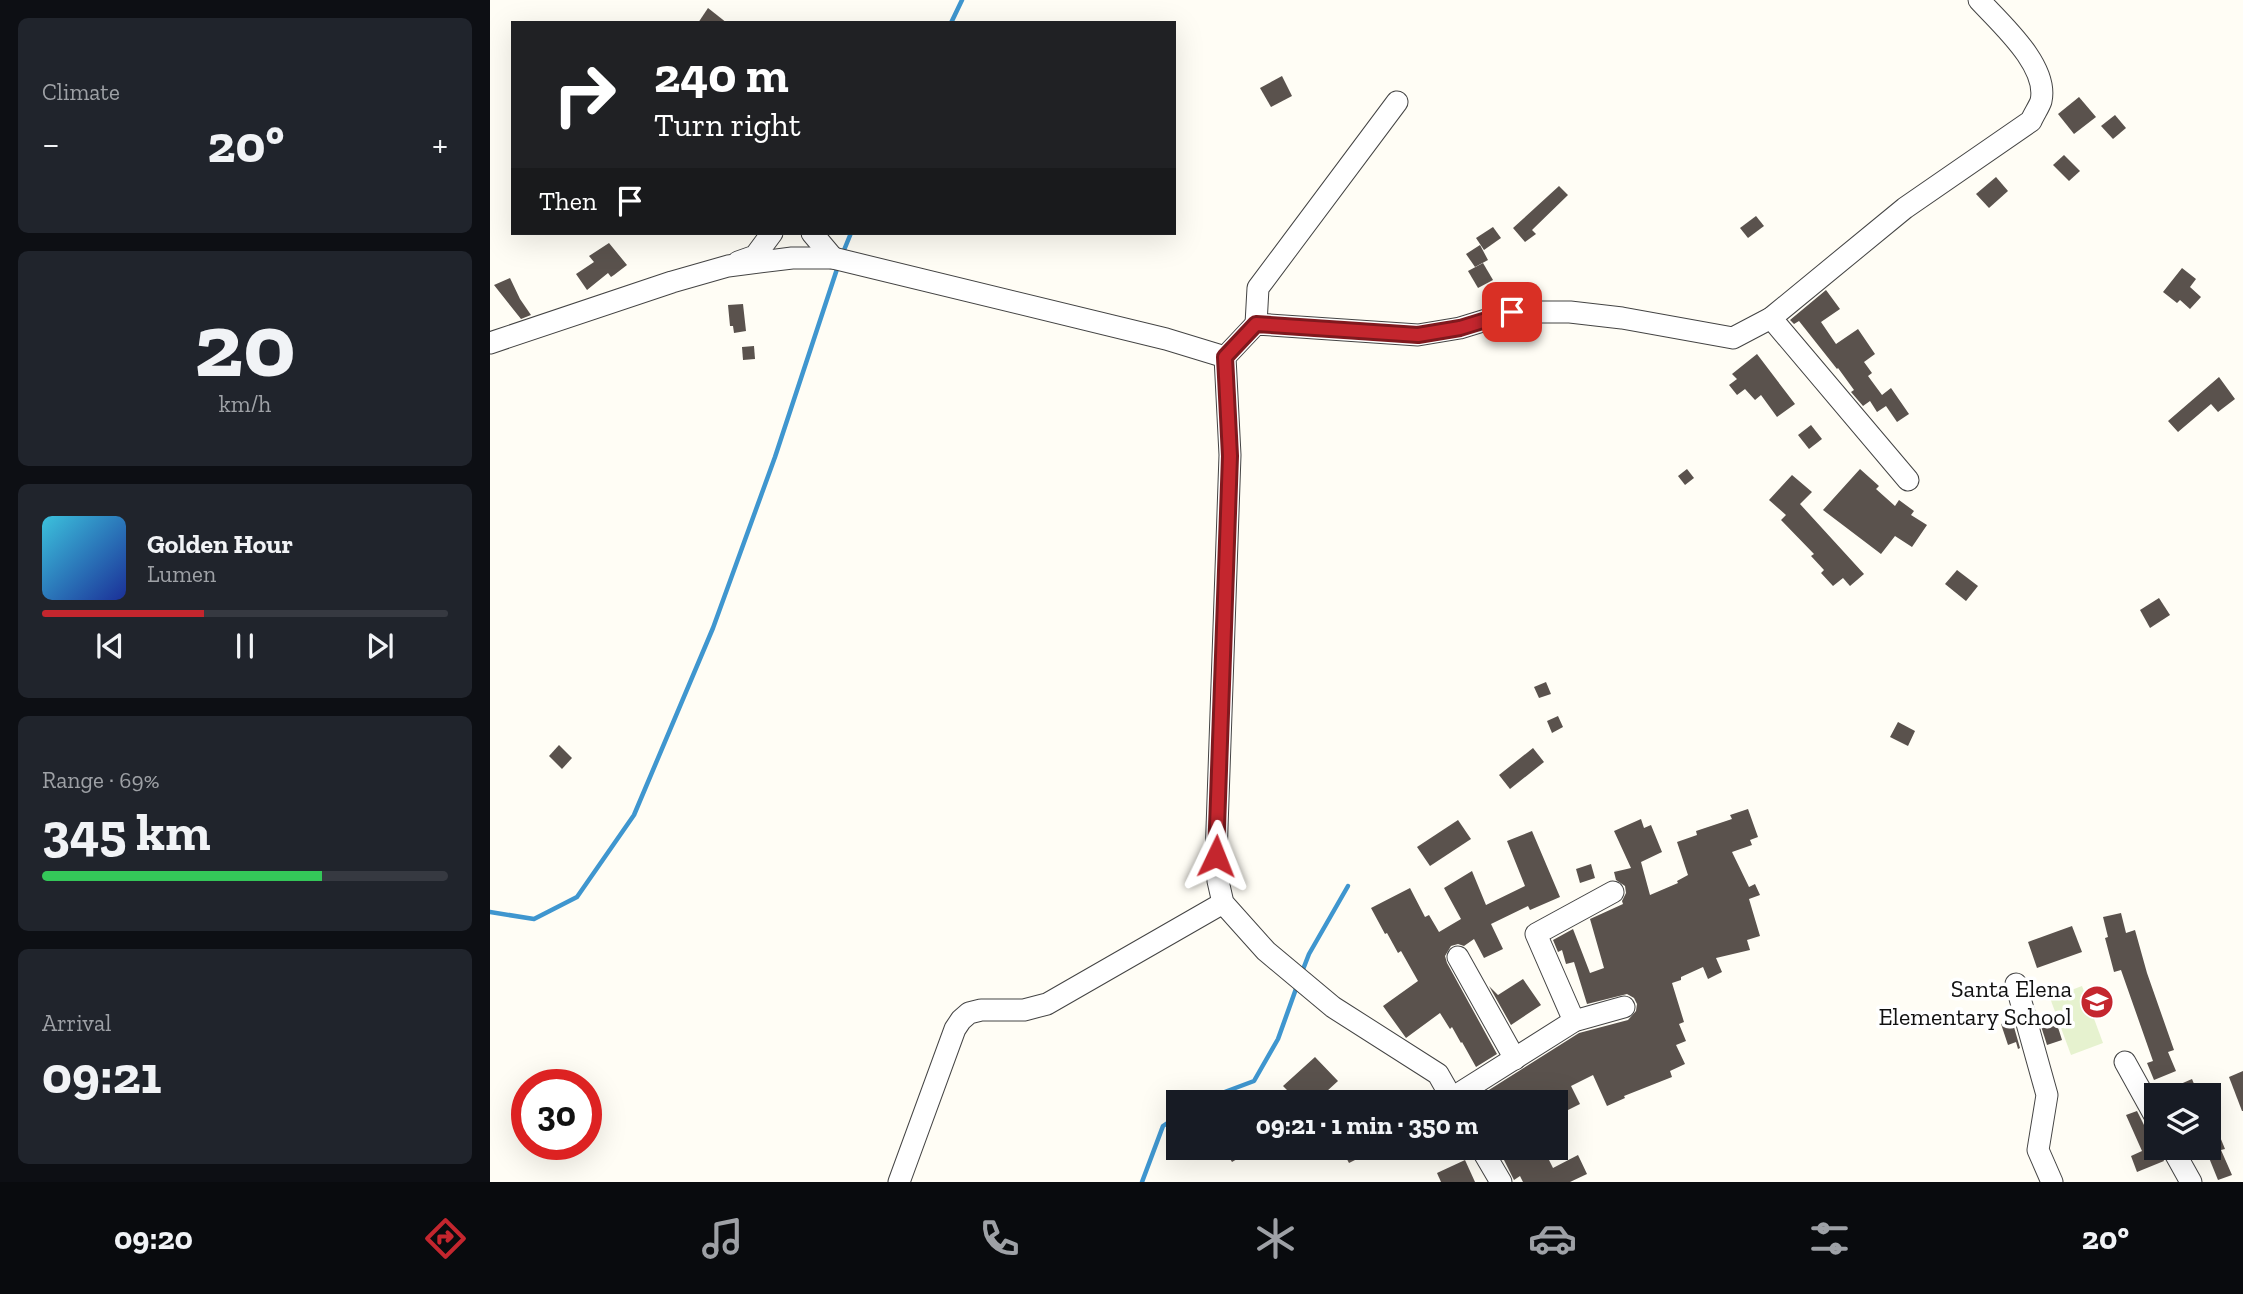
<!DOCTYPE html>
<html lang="en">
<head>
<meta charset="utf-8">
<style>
  body { margin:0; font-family:"Zilla Slab",serif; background:#20242c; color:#f1f3f6; height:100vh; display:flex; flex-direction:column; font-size:26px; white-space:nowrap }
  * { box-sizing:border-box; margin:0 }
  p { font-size:23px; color:#9ea1a6 }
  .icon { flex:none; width:38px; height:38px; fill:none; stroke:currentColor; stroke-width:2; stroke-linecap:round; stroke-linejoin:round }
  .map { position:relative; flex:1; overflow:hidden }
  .sheet { display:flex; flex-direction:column; gap:18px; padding:18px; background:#0d0f14; width:490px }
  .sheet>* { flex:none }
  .hud { position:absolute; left:21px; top:21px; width:665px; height:214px; border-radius:0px; box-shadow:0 7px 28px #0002; background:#202124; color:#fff; overflow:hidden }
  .fabs { position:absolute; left:1654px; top:1083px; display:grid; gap:14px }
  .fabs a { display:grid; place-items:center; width:77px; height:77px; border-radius:0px; background:#171b24; box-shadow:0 7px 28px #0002; font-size:35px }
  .speed { position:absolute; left:21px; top:1069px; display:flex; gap:14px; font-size:35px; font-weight:700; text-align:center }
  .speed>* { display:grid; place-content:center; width:91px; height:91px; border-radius:50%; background:#171b24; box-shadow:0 7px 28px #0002; line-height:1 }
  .speed .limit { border:10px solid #d22; background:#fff; color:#111 }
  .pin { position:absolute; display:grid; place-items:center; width:60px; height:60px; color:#fff; margin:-30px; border-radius:14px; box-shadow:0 4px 10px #0006 }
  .me { position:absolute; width:77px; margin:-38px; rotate:2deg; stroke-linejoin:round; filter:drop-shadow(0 0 5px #0008) }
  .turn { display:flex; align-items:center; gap:24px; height:147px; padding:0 28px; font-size:32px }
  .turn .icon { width:91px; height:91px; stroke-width:2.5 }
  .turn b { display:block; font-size:49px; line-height:60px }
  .then { display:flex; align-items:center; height:66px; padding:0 28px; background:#0003; gap:14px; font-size:26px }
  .big { font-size:52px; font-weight:700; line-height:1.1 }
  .sheet .card { flex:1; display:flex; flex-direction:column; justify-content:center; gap:10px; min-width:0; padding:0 24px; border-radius:10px; background:#20242c }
  .sheet .dial { align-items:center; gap:0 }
  .dial b { font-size:91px; line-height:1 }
  .song { display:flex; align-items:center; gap:21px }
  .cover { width:84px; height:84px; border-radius:10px; background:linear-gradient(135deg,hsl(190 70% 55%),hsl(230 70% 35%)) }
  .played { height:7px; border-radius:4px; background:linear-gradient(90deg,#c4262e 40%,#363941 40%) }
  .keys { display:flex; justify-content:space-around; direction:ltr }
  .heat { display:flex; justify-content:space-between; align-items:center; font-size:38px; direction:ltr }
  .charge { height:10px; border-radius:5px; background:linear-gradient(90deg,#34c759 69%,#363941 0) }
  .trip { position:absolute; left:676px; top:1090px; width:402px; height:70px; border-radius:0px; background:#171b24; box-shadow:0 7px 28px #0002; font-weight:700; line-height:70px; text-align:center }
  .tab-bar { display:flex; height:112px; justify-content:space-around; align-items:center; background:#090b0e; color:#9ea1a6 }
  .tab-bar .icon { width:49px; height:49px }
  .tab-bar .current { color:#c4262e }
  .tab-bar b { font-size:32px; color:#f1f3f6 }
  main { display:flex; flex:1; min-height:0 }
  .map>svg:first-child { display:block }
  .pitch { fill:#e6f2cf }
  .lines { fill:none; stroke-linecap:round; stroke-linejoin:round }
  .stream { stroke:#3f96cf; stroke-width:4.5 }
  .building { fill:#5a524d }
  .minor-casing { stroke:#444; stroke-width:23 }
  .minor { stroke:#fff; stroke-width:21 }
  .route-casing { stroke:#7f191e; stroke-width:18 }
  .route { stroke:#c4262e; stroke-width:12 }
  .labels { text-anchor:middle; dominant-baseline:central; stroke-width:7; stroke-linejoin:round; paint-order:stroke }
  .poi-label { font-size:24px; fill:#111; stroke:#fff; text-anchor:end }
</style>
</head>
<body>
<main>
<section class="sheet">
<div class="card"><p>Climate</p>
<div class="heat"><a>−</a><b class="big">20°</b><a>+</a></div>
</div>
<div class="card dial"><b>20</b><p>km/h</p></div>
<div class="card">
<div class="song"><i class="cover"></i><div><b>Golden Hour</b><p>Lumen</p></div></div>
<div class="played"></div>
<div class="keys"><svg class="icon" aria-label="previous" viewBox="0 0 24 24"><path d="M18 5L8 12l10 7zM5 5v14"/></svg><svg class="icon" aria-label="pause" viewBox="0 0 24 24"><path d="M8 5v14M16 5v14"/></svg><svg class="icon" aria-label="next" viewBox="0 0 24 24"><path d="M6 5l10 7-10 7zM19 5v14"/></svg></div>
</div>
<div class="card"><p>Range · 69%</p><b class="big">345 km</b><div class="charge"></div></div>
<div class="card"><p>Arrival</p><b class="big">09:21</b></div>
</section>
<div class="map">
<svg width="1753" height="1182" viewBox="0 0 1753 1182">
  <rect width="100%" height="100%" fill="#fffdf5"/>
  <polygon class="pitch" points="1592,986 1613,1043 1581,1055 1560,998"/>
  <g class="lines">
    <g class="stream">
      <polyline points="461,23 472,0"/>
      <polyline points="352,255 361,233"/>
      <polyline points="0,912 44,919 87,897 144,815 223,628 285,457 348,266"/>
      <polyline points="812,972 819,954 858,886"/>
      <polyline points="708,1102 764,1081 788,1039 807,986"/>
      <polyline points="652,1182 673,1126 688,1116"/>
    </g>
  </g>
  <g class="building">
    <polygon points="218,8 237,23 208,23"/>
    <polygon points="792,76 802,96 781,107 770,88"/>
    <polygon points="1589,97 1606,117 1584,134 1568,114"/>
    <polygon points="1625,115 1636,128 1623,139 1611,126"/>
    <polygon points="1574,155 1590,171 1579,181 1563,165"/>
    <polygon points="1506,177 1518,191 1499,208 1486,194"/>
    <polygon points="1069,186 1078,195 1042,230 1046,234 1035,242 1023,228"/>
    <polygon points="1266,216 1274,226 1258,238 1250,228"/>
    <polygon points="1003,227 1011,238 994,250 986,238"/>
    <polygon points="119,243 137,265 124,275 121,277 118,273 97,290 86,274 104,262 99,256"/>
    <polygon points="990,245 998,260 985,267 976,254"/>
    <polygon points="993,263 1003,280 988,288 978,271"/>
    <polygon points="1692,268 1706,279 1700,287 1711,297 1700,309 1690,300 1687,303 1673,292"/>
    <polygon points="20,278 30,299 41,315 31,319 4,285"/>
    <polygon points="1336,290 1350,309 1331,322 1346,344 1368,329 1385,354 1374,362 1382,373 1378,376 1392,395 1401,388 1419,414 1407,422 1396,406 1387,412 1380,401 1373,406 1361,392 1364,390 1348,368 1347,369 1309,321 1304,324 1300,320"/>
    <polygon points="253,304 256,331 244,333 243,326 240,326 238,305"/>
    <polygon points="264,346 265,359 253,360 252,347"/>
    <polygon points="1267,354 1305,404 1287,417 1271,395 1265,400 1255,389 1247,395 1239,385 1247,379 1242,374"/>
    <polygon points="1729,377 1745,399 1728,412 1721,404 1688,432 1678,421"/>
    <polygon points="1321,425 1332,439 1319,449 1308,435"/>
    <polygon points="1197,469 1204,478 1195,485 1188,476"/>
    <polygon points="1370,469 1389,486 1386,489 1405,506 1409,500 1424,511 1421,515 1437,525 1422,547 1405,536 1391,554 1333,510"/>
    <polygon points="1302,475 1322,492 1310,504 1374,574 1360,586 1353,578 1343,586 1331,573 1334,570 1321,556 1324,554 1291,520 1296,515 1279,500"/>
    <polygon points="1467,570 1488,586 1476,601 1455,584"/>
    <polygon points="1669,598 1680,615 1660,628 1650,610"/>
    <polygon points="1056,682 1061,694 1049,698 1044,687"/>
    <polygon points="1068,716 1073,727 1062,733 1057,721"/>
    <polygon points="1408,722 1425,731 1418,746 1400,737"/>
    <polygon points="69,745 82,758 72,769 59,756"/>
    <polygon points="1043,748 1054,762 1020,789 1009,775"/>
    <polygon points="1258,809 1268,837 1260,840 1262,845 1242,852 1259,887 1265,884 1270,895 1259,899 1270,936 1257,940 1260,950 1226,958 1232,972 1218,979 1213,967 1191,977 1191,980 1182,983 1194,1022 1189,1024 1196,1041 1186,1045 1195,1064 1180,1071 1182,1077 1134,1096 1135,1098 1117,1106 1103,1075 1081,1086 1090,1104 1070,1114 1066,1102 995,1102 991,1095 1089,1033 1138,1020 1146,1011 1147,1004 1144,998 1137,994 1097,1004 1084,962 1076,964 1072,950 1068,952 1063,940 1083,929 1100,973 1114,968 1100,919 1133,904 1132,901 1136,893 1135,886 1126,880 1124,872 1141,868 1124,831 1151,819 1154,828 1161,825 1172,852 1151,862 1160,895 1188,883 1187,881 1198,875 1187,842 1207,835 1206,831 1242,819 1240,815"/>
    <polygon points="968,820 981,839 940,866 927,847"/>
    <polygon points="1042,831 1070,897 1040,910 1038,906 1001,924 1013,949 994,958 984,939 974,946 968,944 961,946 955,956 957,963 1007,1054 986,1067 972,1042 971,1043 962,1027 960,1029 950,1013 916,1038 893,1006 928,981 911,951 908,953 897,933 895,934 881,908 920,888 935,917 939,915 949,932 971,919 954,888 982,871 996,905 1035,886 1017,841"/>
    <polygon points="1101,864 1105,878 1090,883 1086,869"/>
    <polygon points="1631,913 1636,933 1645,930 1657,973 1684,1050 1678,1052 1686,1071 1664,1080 1657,1063 1663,1061 1631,970 1624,972 1615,938 1618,937 1613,917"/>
    <polygon points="1582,926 1592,952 1547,968 1538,942"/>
    <polygon points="1033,979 1051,1005 1021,1025 999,986 1008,995"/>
    <polygon points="1522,1020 1530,1048 1528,1049 1526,1042 1518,1045 1511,1024"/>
    <polygon points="1566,1021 1572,1040 1557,1045 1551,1026"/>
    <polygon points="825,1057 848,1081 825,1102 783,1102 799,1092 793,1086"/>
    <polygon points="1753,1071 1753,1111 1752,1111 1739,1077"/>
    <polygon points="1702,1079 1709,1096 1690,1096 1686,1086"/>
    <polygon points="1719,1110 1735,1149 1731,1150 1742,1175 1728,1180 1715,1148 1718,1148"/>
    <polygon points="1647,1111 1655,1127 1660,1130 1666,1148 1669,1148 1674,1161 1647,1172 1641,1156 1652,1151 1636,1115"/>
    <polygon points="733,1148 766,1148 742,1162"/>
    <polygon points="851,1148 889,1148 859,1163"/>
    <polygon points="1008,1148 1053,1148 1063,1168 1088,1155 1097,1174 1080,1182 1033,1182 1030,1176 1024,1180"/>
    <polygon points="975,1160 985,1182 951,1182 947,1173"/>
  </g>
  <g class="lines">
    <defs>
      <g id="minor">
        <polyline points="322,233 343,258"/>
        <polyline points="248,262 265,256 282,233"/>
        <polyline points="1281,318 1418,480"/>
        <polyline points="766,324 768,288 907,102"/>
        <polyline points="0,343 182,282 238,266 302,258 343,258 676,339 735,357"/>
        <polyline points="968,957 1025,1059"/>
        <polyline points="1526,984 1557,1095 1548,1150 1562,1182"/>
        <polyline points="1084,1021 1046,934 1123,892"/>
        <polyline points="1635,1062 1666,1118"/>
        <polyline points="962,1098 1084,1021 1134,1007"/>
        <path d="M964,1102L948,1074L843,1007L776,951L733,903L728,881L726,857L740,455L735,357L766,324L928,335L970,328L1022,312H1080L1132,318L1243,338L1281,318L1415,208L1541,121C1544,114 1549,107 1551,101C1559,66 1511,24 1489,0"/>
        <polyline points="991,1148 1011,1182"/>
        <polyline points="1682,1148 1701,1182"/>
        <polyline points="409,1182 465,1029 471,1020 479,1013 491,1010 534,1010 557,1004 733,903"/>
      </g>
    </defs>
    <use href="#minor" class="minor-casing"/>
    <use href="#minor" class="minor"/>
  </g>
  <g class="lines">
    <defs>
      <polyline id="route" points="726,856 740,456 735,357 766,324 928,335 970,328 1022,312"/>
    </defs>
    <use href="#route" class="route-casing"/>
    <use href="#route" class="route"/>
  </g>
  <defs>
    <symbol id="school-disc" viewBox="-11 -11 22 22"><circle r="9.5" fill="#c4262e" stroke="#fff"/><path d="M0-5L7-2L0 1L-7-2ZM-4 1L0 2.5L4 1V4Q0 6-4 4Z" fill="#fff"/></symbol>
  </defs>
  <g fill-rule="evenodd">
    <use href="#school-disc" x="1588" y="983" width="38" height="38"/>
  </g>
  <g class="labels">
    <g class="poi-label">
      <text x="1582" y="988">Santa Elena<tspan x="1582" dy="28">Elementary School</tspan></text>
    </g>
  </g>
</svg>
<div class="fabs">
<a><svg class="icon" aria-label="layers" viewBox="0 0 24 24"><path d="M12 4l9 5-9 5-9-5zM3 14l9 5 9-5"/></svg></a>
</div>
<div class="speed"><div class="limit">30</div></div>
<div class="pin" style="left:1022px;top:312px;background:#d93025"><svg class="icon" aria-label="arrive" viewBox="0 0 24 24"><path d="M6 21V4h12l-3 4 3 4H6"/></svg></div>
<svg class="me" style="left:726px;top:856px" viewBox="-20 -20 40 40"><path d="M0-17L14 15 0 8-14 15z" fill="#c4262e" stroke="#fff" stroke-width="4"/></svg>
<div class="trip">09:21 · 1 min · 350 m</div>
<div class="hud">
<div class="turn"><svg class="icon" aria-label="right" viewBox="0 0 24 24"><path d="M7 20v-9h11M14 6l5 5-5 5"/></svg><div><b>240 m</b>Turn right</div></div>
<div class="then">Then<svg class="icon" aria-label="arrive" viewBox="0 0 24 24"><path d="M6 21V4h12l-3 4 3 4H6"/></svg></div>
</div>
</div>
</main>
<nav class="tab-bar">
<b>09:20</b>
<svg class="icon current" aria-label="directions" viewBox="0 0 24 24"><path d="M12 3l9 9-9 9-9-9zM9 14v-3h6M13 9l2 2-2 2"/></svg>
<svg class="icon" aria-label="music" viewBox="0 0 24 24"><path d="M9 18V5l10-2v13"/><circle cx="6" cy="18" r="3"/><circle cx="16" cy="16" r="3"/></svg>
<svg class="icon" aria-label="phone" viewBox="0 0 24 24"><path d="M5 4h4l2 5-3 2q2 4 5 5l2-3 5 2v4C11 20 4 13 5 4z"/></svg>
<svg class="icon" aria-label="climate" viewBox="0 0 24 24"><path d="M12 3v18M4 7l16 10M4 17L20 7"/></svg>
<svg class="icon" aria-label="car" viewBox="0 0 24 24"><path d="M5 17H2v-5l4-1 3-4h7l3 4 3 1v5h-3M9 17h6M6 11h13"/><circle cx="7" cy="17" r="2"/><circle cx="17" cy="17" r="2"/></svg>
<svg class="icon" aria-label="filters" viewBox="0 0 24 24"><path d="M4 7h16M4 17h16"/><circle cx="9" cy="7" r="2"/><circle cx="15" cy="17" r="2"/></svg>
<b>20°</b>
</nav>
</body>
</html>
